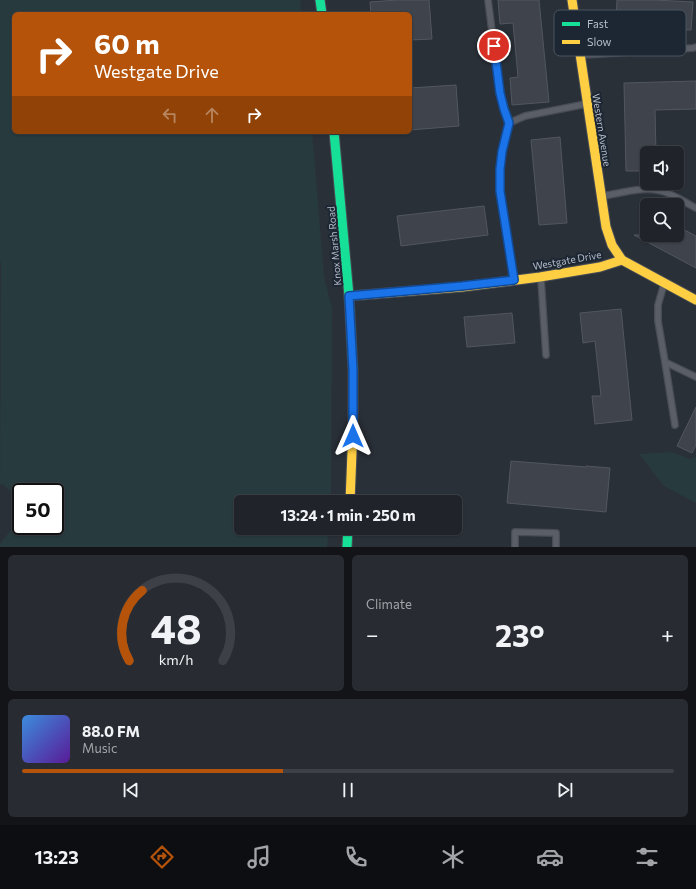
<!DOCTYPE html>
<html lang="en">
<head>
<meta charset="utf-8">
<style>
  body { margin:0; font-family:Commissioner,sans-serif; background:#282c32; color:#f1f3f6; height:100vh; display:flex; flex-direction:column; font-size:15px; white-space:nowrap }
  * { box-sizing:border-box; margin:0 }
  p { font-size:13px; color:#a2a4a8 }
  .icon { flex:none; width:22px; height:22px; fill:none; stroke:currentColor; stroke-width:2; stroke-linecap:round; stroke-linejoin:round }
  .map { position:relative; height:547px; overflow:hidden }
  .drawer { display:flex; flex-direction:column; gap:8px; padding:8px; background:#121417; flex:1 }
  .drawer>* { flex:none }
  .top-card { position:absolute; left:12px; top:12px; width:400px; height:122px; border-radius:6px; box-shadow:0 1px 3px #0004,0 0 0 1px #3d4147; background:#b45309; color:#fff; overflow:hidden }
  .controls { position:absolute; left:640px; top:146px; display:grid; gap:8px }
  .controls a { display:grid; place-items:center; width:44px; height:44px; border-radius:6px; background:#20242a; box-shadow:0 1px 3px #0004,0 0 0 1px #3d4147; font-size:20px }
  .speed { position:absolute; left:12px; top:483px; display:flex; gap:8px; font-size:20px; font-weight:700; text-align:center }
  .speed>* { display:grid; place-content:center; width:52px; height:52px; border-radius:50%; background:#20242a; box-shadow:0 1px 3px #0004,0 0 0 1px #3d4147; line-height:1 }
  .speed .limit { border:2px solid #111; border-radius:6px; background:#fff; color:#111 }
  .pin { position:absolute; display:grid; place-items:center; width:34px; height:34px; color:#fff; margin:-17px; border:2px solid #fff; border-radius:50%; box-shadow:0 1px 4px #0007 }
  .me { position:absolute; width:44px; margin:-22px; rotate:0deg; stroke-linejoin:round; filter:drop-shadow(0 0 3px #0008) }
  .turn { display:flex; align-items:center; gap:14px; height:84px; padding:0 16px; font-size:18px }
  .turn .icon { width:52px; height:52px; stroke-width:2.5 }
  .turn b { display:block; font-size:28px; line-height:34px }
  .lanes { display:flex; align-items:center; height:38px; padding:0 16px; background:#0003; justify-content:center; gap:20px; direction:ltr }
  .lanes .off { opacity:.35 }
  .big { font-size:30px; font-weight:700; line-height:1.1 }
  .drawer .card { flex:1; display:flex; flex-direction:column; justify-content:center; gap:6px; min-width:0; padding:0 14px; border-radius:6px; background:#282c32 }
  .drawer .dial { align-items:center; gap:0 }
  .dial svg { height:104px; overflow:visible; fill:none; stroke:#3d4147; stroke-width:7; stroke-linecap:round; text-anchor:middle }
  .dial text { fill:#f1f3f6; stroke:none }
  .song { display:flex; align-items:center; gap:12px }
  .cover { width:48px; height:48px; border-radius:6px; background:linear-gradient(135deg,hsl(210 70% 55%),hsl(270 70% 35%)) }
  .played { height:4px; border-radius:2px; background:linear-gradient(90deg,#b45309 40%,#3d4147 40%) }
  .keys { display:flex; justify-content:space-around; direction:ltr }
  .heat { display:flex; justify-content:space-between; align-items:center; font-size:22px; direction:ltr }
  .drawer .tiles { flex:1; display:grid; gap:8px; grid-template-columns:1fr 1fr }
  .card:last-child { grid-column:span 2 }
  .trip { position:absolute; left:234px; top:495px; width:228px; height:40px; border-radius:6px; background:#20242a; box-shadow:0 1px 3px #0004,0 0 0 1px #3d4147; font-weight:700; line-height:40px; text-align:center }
  .tabs { display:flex; height:64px; justify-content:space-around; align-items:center; background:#0d0e11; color:#a2a4a8 }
  .tabs .icon { width:28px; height:28px }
  .tabs .selected { color:#b45309 }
  .tabs b { font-size:18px; color:#f1f3f6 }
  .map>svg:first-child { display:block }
  .green { fill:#273a3e; fill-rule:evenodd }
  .building { fill:#3f444c; stroke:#52575f }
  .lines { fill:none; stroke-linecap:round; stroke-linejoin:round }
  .lane-casing { stroke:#484c55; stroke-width:8 }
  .fast-casing { stroke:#484c55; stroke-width:11 }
  .slow-casing { stroke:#484c55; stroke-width:11 }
  .lane { stroke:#5a5e66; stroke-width:5.5 }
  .fast { stroke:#16e098; stroke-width:9 }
  .slow { stroke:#ffcf43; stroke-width:9 }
  .route-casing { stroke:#114b97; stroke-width:10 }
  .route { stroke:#1a73e8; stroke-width:7 }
  .labels { text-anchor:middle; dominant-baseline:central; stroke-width:4; stroke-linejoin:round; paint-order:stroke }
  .street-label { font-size:10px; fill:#b4bcc9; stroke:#1d2633 }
  .key { fill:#1d2633; stroke:#4a5360; stroke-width:1 }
  .key-label { font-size:11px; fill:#b4bcc9 }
</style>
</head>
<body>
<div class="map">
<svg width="696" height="547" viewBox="0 0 696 547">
  <rect width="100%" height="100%" fill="#2a3038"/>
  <g class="green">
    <path d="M0,0H300L301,14H14V132H312L324,277L332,308L331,502H241V528H329L327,547H0V544L17,522L18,498L4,485L0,484L1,262H0ZM21,492H55V526H21Z"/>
    <polygon points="671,452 690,459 696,457 696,503 664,486 639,454"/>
  </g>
  <g class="building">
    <polygon points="397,0 429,0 432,39 410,40 410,14 371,14 370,2"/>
    <polygon points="498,0 539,0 549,102 512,105 510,78 518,77 513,23 500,24"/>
    <polygon points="617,0 655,0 693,2 691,30 644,28 643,39 615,38"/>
    <polygon points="696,81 696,109 655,110 656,153 647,153 647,171 626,171 624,83"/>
    <polygon points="456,85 459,126 410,130 410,88"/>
    <polygon points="560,137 567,223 539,225 531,140"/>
    <polygon points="484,206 488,235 401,246 397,216"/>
    <polygon points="677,226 696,236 696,268 634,235 677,235"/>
    <polygon points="621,309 632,420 595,424 592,396 601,396 595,341 583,343 580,313"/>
    <polygon points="512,313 515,343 467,347 464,317"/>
    <polygon points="696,407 696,445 692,453 677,446"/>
    <polygon points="511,461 586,467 586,466 610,468 606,512 507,503"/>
  </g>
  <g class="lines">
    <defs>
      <g id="lane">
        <polyline points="488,0 500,93 504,109 509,123 502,152 500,169 500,191 514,279"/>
        <polyline points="582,55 693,48 696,47"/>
        <polyline points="509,123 525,116 586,104"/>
        <path d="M603,196C622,193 646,185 665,192C676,196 686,203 696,208"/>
        <polyline points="541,279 546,355"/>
        <polyline points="664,284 658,305 658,321 665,362 696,377"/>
        <polyline points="665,362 675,425"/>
        <polyline points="515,547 515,532 556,533 556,547"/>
      </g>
      <g id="fast">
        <polyline points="320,0 322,14"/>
        <polyline points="334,132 349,296 353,370 353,427"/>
        <polyline points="347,547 348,528"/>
      </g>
      <g id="slow">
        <polyline points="572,0 606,227 612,245 622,260 696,300"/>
        <polyline points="349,296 462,287 540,277 600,267 622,260"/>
        <polyline points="350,502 353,427"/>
      </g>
    </defs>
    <use href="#lane" class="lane-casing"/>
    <use href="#fast" class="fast-casing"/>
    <use href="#slow" class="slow-casing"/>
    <use href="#lane" class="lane"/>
    <use href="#fast" class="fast"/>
    <use href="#slow" class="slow"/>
  </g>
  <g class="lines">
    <defs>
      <polyline id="route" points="353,436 353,370 349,296 462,286 514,280 500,191 500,169 502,152 509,123 504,109 500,93 494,46"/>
    </defs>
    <use href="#route" class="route-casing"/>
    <use href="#route" class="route"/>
  </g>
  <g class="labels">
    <g class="street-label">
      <text transform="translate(602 130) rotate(81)">Western Avenue</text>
      <text transform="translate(334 246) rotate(-95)">Knox Marsh Road</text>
      <text transform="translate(567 260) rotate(-10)">Westgate Drive</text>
    </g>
  </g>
  <rect x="554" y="10" width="132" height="46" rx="6" class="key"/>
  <rect x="562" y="22" width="18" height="4" fill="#16e098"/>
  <rect x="562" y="40" width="18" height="4" fill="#ffcf43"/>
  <g class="key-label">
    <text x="587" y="28">Fast</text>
    <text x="587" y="46">Slow</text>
  </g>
</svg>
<div class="controls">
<a><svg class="icon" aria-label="sound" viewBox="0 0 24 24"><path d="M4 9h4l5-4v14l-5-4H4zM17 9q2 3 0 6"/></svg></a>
<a><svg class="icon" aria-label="search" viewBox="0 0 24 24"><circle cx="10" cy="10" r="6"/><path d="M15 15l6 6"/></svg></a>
</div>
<div class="speed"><div class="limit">50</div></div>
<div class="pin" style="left:494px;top:46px;background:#d93025"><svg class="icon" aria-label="arrive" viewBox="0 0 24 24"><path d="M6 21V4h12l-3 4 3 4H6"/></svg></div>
<svg class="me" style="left:353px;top:436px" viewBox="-20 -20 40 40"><path d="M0-17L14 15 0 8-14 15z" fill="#1a73e8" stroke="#fff" stroke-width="4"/></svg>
<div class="trip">13:24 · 1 min · 250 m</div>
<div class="top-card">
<div class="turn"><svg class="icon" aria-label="right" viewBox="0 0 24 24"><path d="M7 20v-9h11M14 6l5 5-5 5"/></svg><div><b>60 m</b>Westgate Drive</div></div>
<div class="lanes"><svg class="icon off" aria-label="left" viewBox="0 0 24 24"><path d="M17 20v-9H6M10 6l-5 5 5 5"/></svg><svg class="icon off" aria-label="ahead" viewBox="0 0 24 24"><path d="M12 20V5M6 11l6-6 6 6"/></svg><svg class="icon" aria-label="right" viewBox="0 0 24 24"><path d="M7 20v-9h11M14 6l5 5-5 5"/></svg></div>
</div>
</div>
<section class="drawer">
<div class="tiles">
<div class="card dial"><svg viewBox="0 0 100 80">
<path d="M14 69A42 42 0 1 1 86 69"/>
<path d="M14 69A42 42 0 0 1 24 15" stroke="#b45309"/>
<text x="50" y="56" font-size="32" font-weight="700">48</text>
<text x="50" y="72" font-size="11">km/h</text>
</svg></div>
<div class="card"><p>Climate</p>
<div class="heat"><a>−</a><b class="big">23°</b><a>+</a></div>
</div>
<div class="card">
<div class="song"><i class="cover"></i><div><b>88.0 FM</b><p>Music</p></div></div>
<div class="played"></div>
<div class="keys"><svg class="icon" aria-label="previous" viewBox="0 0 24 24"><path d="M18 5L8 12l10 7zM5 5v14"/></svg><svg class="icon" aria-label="pause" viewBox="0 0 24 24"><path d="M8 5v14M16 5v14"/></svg><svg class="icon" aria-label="next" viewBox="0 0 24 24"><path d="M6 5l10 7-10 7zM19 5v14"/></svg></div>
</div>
</div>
</section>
<nav class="tabs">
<b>13:23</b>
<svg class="icon selected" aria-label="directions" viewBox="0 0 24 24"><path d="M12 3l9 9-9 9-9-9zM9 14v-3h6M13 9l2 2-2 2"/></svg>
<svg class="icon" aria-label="music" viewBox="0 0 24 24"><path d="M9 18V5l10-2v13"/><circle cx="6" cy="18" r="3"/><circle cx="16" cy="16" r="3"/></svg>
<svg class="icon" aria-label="phone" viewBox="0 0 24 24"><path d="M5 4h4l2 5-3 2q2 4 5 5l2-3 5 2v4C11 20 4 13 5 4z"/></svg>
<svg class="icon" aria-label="climate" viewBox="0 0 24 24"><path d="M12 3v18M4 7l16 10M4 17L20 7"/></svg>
<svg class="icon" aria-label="car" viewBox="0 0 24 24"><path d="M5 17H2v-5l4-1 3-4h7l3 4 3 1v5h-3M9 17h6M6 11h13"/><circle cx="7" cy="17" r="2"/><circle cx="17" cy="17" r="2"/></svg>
<svg class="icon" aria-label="filters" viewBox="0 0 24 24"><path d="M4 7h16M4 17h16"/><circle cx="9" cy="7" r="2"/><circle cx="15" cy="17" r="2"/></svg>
</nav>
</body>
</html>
